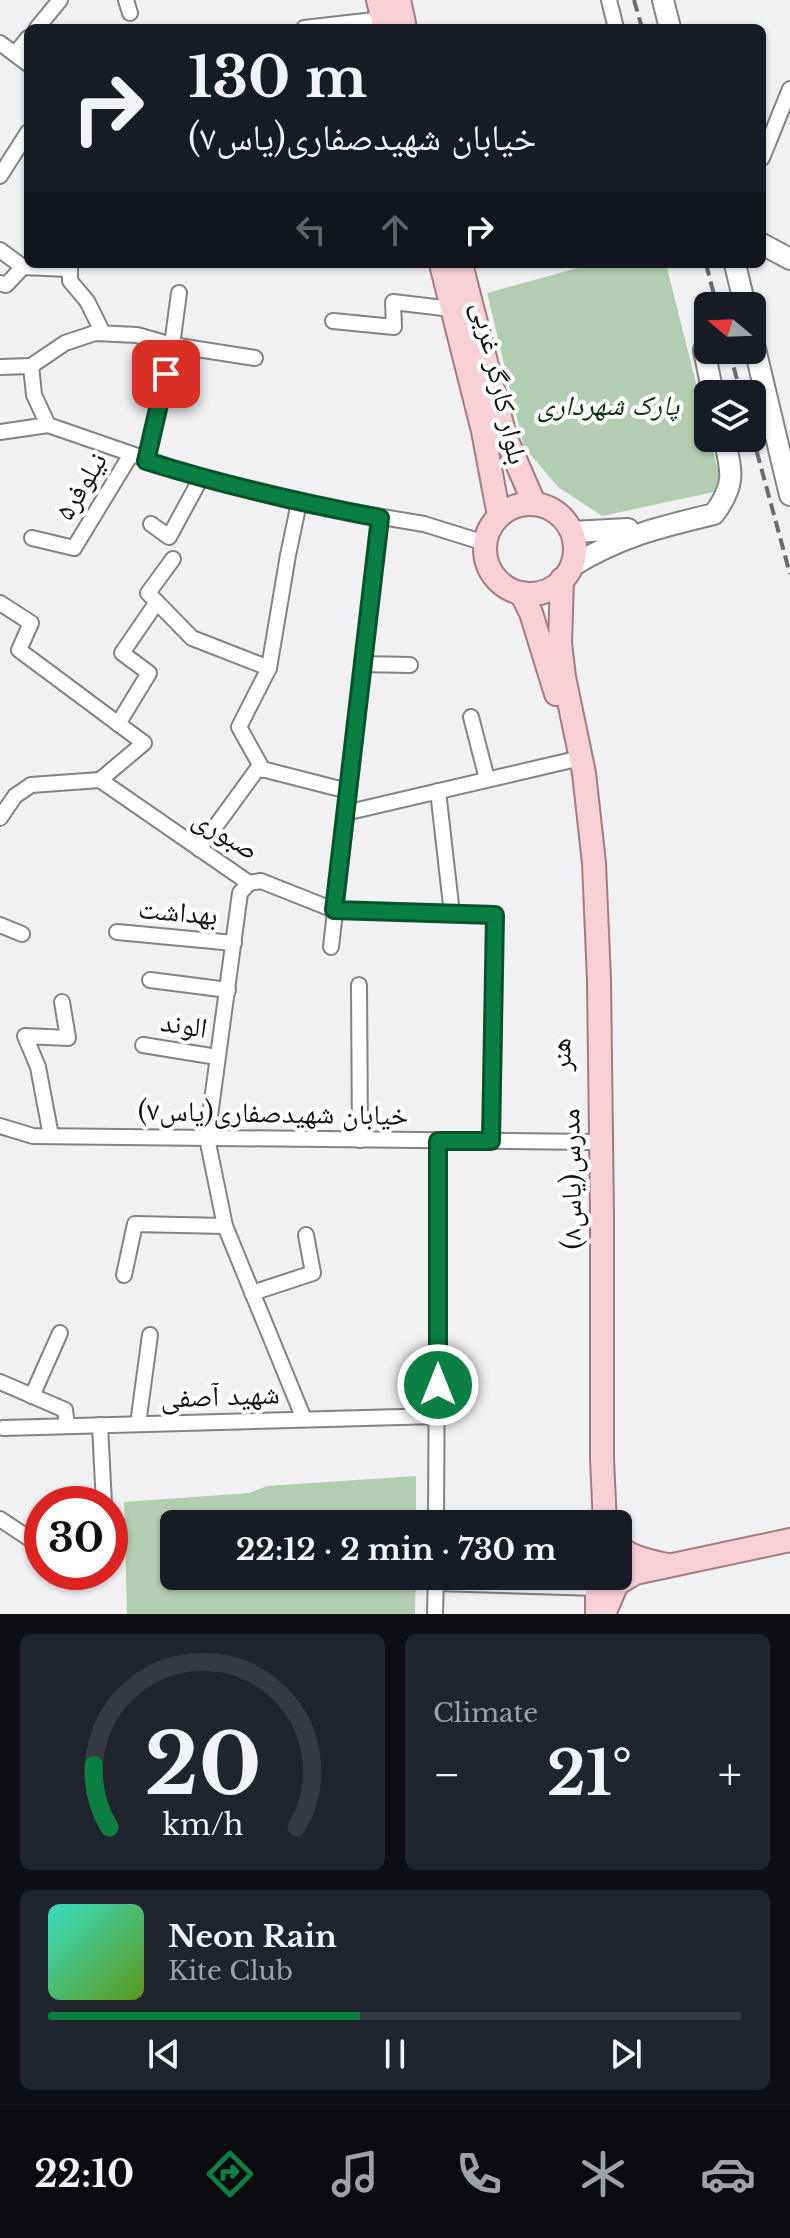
<!DOCTYPE html>
<html lang="en">
<head>
<meta charset="utf-8">
<style>
  body { margin:0; font-family:"Libre Baskerville","Noto Naskh Arabic",serif; background:#20242c; color:#f1f3f6; height:100vh; display:flex; flex-direction:column; font-size:30px; white-space:nowrap }
  * { box-sizing:border-box; margin:0 }
  p { font-size:26px; color:#9ea1a6 }
  .icon { flex:none; width:44px; height:44px; fill:none; stroke:currentColor; stroke-width:2; stroke-linecap:round; stroke-linejoin:round }
  .map { position:relative; height:1614px; overflow:hidden }
  .drawer { display:flex; flex-direction:column; gap:20px; padding:20px; background:#0d0f14; flex:1 }
  .drawer>* { flex:none }
  .hud { position:absolute; left:24px; top:24px; width:742px; height:244px; border-radius:12px; box-shadow:0 2px 6px #0004; background:#171b24; color:#f1f3f6; overflow:hidden }
  .needle { width:52px; rotate:289deg }
  .fabs { position:absolute; left:694px; top:292px; display:grid; gap:16px }
  .fabs a { display:grid; place-items:center; width:72px; height:72px; border-radius:12px; background:#171b24; box-shadow:0 2px 6px #0004; font-size:40px }
  .speed { position:absolute; left:24px; top:1486px; display:flex; gap:16px; font-size:40px; font-weight:700; text-align:center }
  .speed>* { display:grid; place-content:center; width:104px; height:104px; border-radius:50%; background:#171b24; box-shadow:0 2px 6px #0004; line-height:1 }
  .speed .limit { border:12px solid #d22; background:#fff; color:#111 }
  .pin { position:absolute; display:grid; place-items:center; width:68px; height:68px; color:#fff; margin:-34px; border-radius:16px; box-shadow:0 4px 12px #0006 }
  .me { position:absolute; width:88px; margin:-44px; rotate:0deg; stroke-linejoin:round; filter:drop-shadow(0 0 6px #0008) }
  .turn { display:flex; align-items:center; gap:28px; height:168px; padding:0 32px; font-size:36px }
  .turn .icon { width:104px; height:104px; stroke-width:2.5 }
  .turn b { display:block; font-size:56px; line-height:68px }
  .lanes { display:flex; align-items:center; height:76px; padding:0 32px; background:#0003; justify-content:center; gap:40px; direction:ltr }
  .lanes .off { opacity:.35 }
  .big { font-size:60px; font-weight:800; line-height:1.1 }
  .drawer .card { flex:1; display:flex; flex-direction:column; justify-content:center; gap:12px; min-width:0; padding:0 28px; border-radius:12px; background:#20242c }
  .drawer .dial { align-items:center; gap:0 }
  .dial svg { height:208px; overflow:visible; fill:none; stroke:#363941; stroke-width:7; stroke-linecap:round; text-anchor:middle }
  .dial text { fill:#f1f3f6; stroke:none }
  .song { display:flex; align-items:center; gap:24px }
  .cover { width:96px; height:96px; border-radius:12px; background:linear-gradient(135deg,hsl(170 70% 55%),hsl(90 70% 35%)) }
  .played { height:8px; border-radius:4px; background:linear-gradient(90deg,#0b8043 45%,#363941 45%) }
  .keys { display:flex; justify-content:space-around; direction:ltr }
  .heat { display:flex; justify-content:space-between; align-items:center; font-size:44px; direction:ltr }
  .drawer .tiles { flex:1; display:grid; gap:20px; grid-template-columns:1fr 1fr }
  .card:last-child { grid-column:span 2 }
  .trip { position:absolute; left:160px; top:1510px; width:472px; height:80px; border-radius:12px; background:#171b24; box-shadow:0 2px 6px #0004; font-weight:800; line-height:80px; text-align:center }
  .dock { display:flex; height:128px; justify-content:space-around; align-items:center; background:#090b0e; color:#9ea1a6 }
  .dock .icon { width:56px; height:56px }
  .dock .active { color:#0b8043 }
  .dock b { font-size:36px; color:#f1f3f6 }
  .map>svg:first-child { display:block }
  .green { fill:#b1cfb0 }
  .lines { fill:none; stroke-linecap:round; stroke-linejoin:round }
  .secondary-tunnel { stroke:#d0d0d2; stroke-width:20; stroke-dasharray:20 10; stroke-linecap:butt }
  .street-casing { stroke:#838386; stroke-width:18 }
  .secondary-casing { stroke:#838386; stroke-width:24 }
  .primary-casing { stroke:#a47b81; stroke-width:26 }
  .street { stroke:#fff; stroke-width:14 }
  .secondary { stroke:#fff; stroke-width:20 }
  .primary { stroke:#f8d1d7; stroke-width:22 }
  .rail { stroke:#6a6a6c; stroke-width:4; stroke-dasharray:12 6; stroke-linecap:butt }
  .route-casing { stroke:#07532c; stroke-width:20 }
  .route { stroke:#0b8043; stroke-width:14 }
  .labels { text-anchor:middle; dominant-baseline:central; stroke-width:8; stroke-linejoin:round; paint-order:stroke }
  .street-label { font-size:28px; fill:#121213; stroke:#fff }
  .park-label { font-size:28px; font-style:italic; fill:#0b330d; stroke:#fff }
</style>
</head>
<body>
<div class="map">
<svg width="790" height="1614" viewBox="0 0 790 1614">
  <rect width="100%" height="100%" fill="#f1f1f4"/>
  <g class="green">
    <polygon points="592,264 666,264 723,490 602,516 558,487 524,447 487,293"/>
    <polygon points="416,1476 416,1524 174,1524 174,1576 416,1576 415,1614 127,1614 124,1502 249,1493 267,1486"/>
  </g>
  <g class="lines">
    <polyline class="secondary-tunnel" points="717,352 721,350"/>
    <defs>
      <g id="street">
        <polyline points="126,0 130,13"/>
        <polyline points="609,0 616,28"/>
        <polyline points="37,28 60,0"/>
        <polyline points="304,28 383,19"/>
        <polyline points="0,43 28,64"/>
        <polyline points="15,54 28,38"/>
        <polyline points="762,158 790,89"/>
        <polyline points="0,176 28,132"/>
        <polyline points="0,250 23,267 69,269"/>
        <polyline points="70,264 70,281 87,301 103,333"/>
        <polyline points="0,283 6,285 23,267"/>
        <polyline points="333,321 394,327 393,302 452,309"/>
        <polyline points="31,366 34,395 48,425 201,478 299,503 424,524 485,543"/>
        <polyline points="31,366 65,343 95,333 137,335 172,345 255,358"/>
        <polyline points="0,367 31,366"/>
        <polyline points="0,432 48,425"/>
        <polyline points="146,461 172,345 179,293"/>
        <polyline points="151,524 169,537 201,478"/>
        <polyline points="32,538 74,548 130,456"/>
        <polyline points="173,559 148,593 192,638 269,668"/>
        <polyline points="0,603 31,623 19,650 144,743 100,780"/>
        <polyline points="362,664 410,665"/>
        <polyline points="471,717 487,779"/>
        <polyline points="118,724 149,673 122,653 157,602"/>
        <polyline points="263,770 239,727 269,668 288,555 299,503"/>
        <polyline points="100,780 249,883 261,881 334,910 495,915 491,1141"/>
        <polyline points="438,791 452,914"/>
        <polyline points="345,813 572,760"/>
        <polyline points="0,818 15,796 31,785 100,780"/>
        <polyline points="199,849 258,768 348,791"/>
        <polyline points="249,883 240,893 207,1138 225,1226 304,1419"/>
        <polyline points="0,925 22,934"/>
        <polyline points="117,932 234,943"/>
        <polyline points="331,947 380,518"/>
        <polyline points="150,980 228,990"/>
        <polyline points="359,985 360,1140"/>
        <polyline points="143,1045 217,1057"/>
        <polyline points="0,1126 33,1136 594,1142"/>
        <polyline points="51,1136 38,1067 25,1036 68,1038 62,1002"/>
        <polyline points="124,1275 135,1224 225,1226"/>
        <polyline points="252,1293 313,1273 306,1235"/>
        <polyline points="0,1382 65,1410 67,1426"/>
        <polyline points="32,1396 60,1333"/>
        <polyline points="138,1424 150,1335"/>
        <polyline points="100,1425 104,1504"/>
        <polyline points="3,1428 438,1416"/>
        <polyline points="0,1519 42,1547"/>
        <polyline points="436,1524 438,1141"/>
        <polyline points="436,1583 597,1588"/>
        <polyline points="435,1614 436,1576"/>
      </g>
      <g id="secondary">
        <polyline points="663,0 670,28"/>
        <polyline points="762,244 790,259"/>
        <polyline points="735,264 745,306"/>
        <polyline points="752,336 790,495"/>
        <polyline points="708,344 704,350 713,394"/>
        <polyline points="572,532 628,529"/>
        <path d="M572,566C621,536 660,527 714,514C736,484 732,472 724,438"/>
      </g>
      <g id="primary">
        <polyline points="378,0 385,28"/>
        <polyline points="399,0 405,28"/>
        <polyline points="441,264 483,431 499,516"/>
        <polyline points="461,264 505,436 534,503"/>
        <circle cx="530" cy="549" r="45"/>
        <polyline points="562,579 560,643 564,677 584,773 594,863 599,980 602,1216 602,1459 605,1524"/>
        <polyline points="521,593 531,613 556,694"/>
        <path d="M618,1546C632,1558 649,1561 667,1565"/>
        <polyline points="597,1576 597,1613"/>
        <polyline points="604,1614 617,1584 635,1573 790,1540"/>
      </g>
    </defs>
    <use href="#street" class="street-casing"/>
    <use href="#secondary" class="secondary-casing"/>
    <use href="#primary" class="primary-casing"/>
    <use href="#street" class="street"/>
    <use href="#secondary" class="secondary"/>
    <use href="#primary" class="primary"/>
    <g class="rail">
      <polyline points="634,0 642,28"/>
      <polyline points="706,264 717,306"/>
      <polyline points="729,350 741,394"/>
      <polyline points="752,434 790,574"/>
    </g>
  </g>
  <g class="lines">
    <defs>
      <path id="route" d="M166,374L146,461C223,485 301,503 380,518L334,910L495,915L491,1141H438V1385"/>
    </defs>
    <use href="#route" class="route-casing"/>
    <use href="#route" class="route"/>
  </g>
  <g class="labels">
    <g class="street-label">
      <text transform="translate(500 383) rotate(77)">بلوار کارگر غربی</text>
      <text transform="translate(81 486) rotate(-59)">نیلوفر۵</text>
      <text transform="translate(226 834) rotate(32)">صبوری</text>
      <text transform="translate(178 912) rotate(5)">بهداشت</text>
      <text transform="translate(184 1025) rotate(9)">الوند</text>
      <text transform="translate(561 1055) rotate(-92)">هنر</text>
      <text transform="translate(273 1113) rotate(1)">خیابان شهیدصفاری(یاس۷)</text>
      <text transform="translate(571 1179) rotate(-91)">مدرس(یاس۸)</text>
      <text transform="translate(220 1396) rotate(-2)">شهید آصفی</text>
    </g>
    <g class="park-label">
      <text x="608" y="405">پارک شهرداری</text>
    </g>
  </g>
</svg>
<div class="fabs">
<a><svg class="needle" viewBox="-14 -14 28 28"><path d="M0-13l5 13h-10z" fill="#e53935"/><path d="M0 13l5-13h-10z" fill="#9ea1a6"/></svg></a>
<a><svg class="icon" aria-label="layers" viewBox="0 0 24 24"><path d="M12 4l9 5-9 5-9-5zM3 14l9 5 9-5"/></svg></a>
</div>
<div class="speed"><div class="limit">30</div></div>
<div class="pin" style="left:166px;top:374px;background:#d93025"><svg class="icon" aria-label="arrive" viewBox="0 0 24 24"><path d="M6 21V4h12l-3 4 3 4H6"/></svg></div>
<svg class="me" style="left:438px;top:1385px" viewBox="-20 -20 40 40"><circle r="17" fill="#0b8043" stroke="#fff" stroke-width="3"/><path d="M0-11L8 9 0 5-8 9z" fill="#fff"/></svg>
<div class="trip">22:12 · 2 min · 730 m</div>
<div class="hud">
<div class="turn"><svg class="icon" aria-label="right" viewBox="0 0 24 24"><path d="M7 20v-9h11M14 6l5 5-5 5"/></svg><div><b>130 m</b>خیابان شهیدصفاری(یاس۷)</div></div>
<div class="lanes"><svg class="icon off" aria-label="left" viewBox="0 0 24 24"><path d="M17 20v-9H6M10 6l-5 5 5 5"/></svg><svg class="icon off" aria-label="ahead" viewBox="0 0 24 24"><path d="M12 20V5M6 11l6-6 6 6"/></svg><svg class="icon" aria-label="right" viewBox="0 0 24 24"><path d="M7 20v-9h11M14 6l5 5-5 5"/></svg></div>
</div>
</div>
<section class="drawer">
<div class="tiles">
<div class="card dial"><svg viewBox="0 0 100 80">
<path d="M14 69A42 42 0 1 1 86 69"/>
<path d="M14 69A42 42 0 0 1 8 45" stroke="#0b8043"/>
<text x="50" y="56" font-size="32" font-weight="700">20</text>
<text x="50" y="72" font-size="11">km/h</text>
</svg></div>
<div class="card"><p>Climate</p>
<div class="heat"><a>−</a><b class="big">21°</b><a>+</a></div>
</div>
<div class="card">
<div class="song"><i class="cover"></i><div><b>Neon Rain</b><p>Kite Club</p></div></div>
<div class="played"></div>
<div class="keys"><svg class="icon" aria-label="previous" viewBox="0 0 24 24"><path d="M18 5L8 12l10 7zM5 5v14"/></svg><svg class="icon" aria-label="pause" viewBox="0 0 24 24"><path d="M8 5v14M16 5v14"/></svg><svg class="icon" aria-label="next" viewBox="0 0 24 24"><path d="M6 5l10 7-10 7zM19 5v14"/></svg></div>
</div>
</div>
</section>
<nav class="dock">
<b>22:10</b>
<svg class="icon active" aria-label="directions" viewBox="0 0 24 24"><path d="M12 3l9 9-9 9-9-9zM9 14v-3h6M13 9l2 2-2 2"/></svg>
<svg class="icon" aria-label="music" viewBox="0 0 24 24"><path d="M9 18V5l10-2v13"/><circle cx="6" cy="18" r="3"/><circle cx="16" cy="16" r="3"/></svg>
<svg class="icon" aria-label="phone" viewBox="0 0 24 24"><path d="M5 4h4l2 5-3 2q2 4 5 5l2-3 5 2v4C11 20 4 13 5 4z"/></svg>
<svg class="icon" aria-label="climate" viewBox="0 0 24 24"><path d="M12 3v18M4 7l16 10M4 17L20 7"/></svg>
<svg class="icon" aria-label="car" viewBox="0 0 24 24"><path d="M5 17H2v-5l4-1 3-4h7l3 4 3 1v5h-3M9 17h6M6 11h13"/><circle cx="7" cy="17" r="2"/><circle cx="17" cy="17" r="2"/></svg>
</nav>
</body>
</html>
